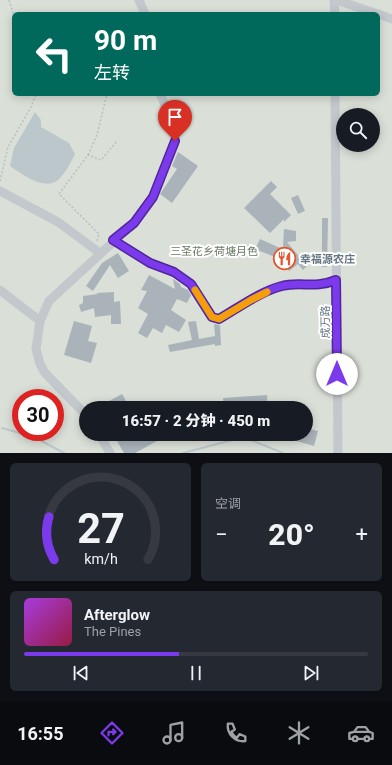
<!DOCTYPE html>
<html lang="zh">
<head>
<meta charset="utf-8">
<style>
  body { margin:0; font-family:Roboto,"Noto Sans SC",sans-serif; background:#242831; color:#f1f3f6; height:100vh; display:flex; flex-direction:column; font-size:15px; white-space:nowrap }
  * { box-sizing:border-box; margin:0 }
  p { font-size:13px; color:#9ea1a6 }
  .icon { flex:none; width:22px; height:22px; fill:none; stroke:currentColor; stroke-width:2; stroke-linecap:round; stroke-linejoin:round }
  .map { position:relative; height:453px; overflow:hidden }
  .details { display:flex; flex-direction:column; gap:10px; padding:10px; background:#0d0f14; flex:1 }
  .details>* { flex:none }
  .top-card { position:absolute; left:12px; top:12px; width:368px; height:84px; border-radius:6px; box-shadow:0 2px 10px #0003; background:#00695c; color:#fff; overflow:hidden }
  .buttons { position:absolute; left:336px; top:108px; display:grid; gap:8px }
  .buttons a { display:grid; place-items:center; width:44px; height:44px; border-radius:50%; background:#171b24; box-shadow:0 2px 10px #0003; font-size:20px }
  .speed { position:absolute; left:12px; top:389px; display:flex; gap:8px; font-size:20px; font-weight:700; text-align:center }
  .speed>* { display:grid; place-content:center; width:52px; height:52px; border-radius:50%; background:#171b24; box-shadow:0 2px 10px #0003; line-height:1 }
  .speed .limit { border:6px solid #d22; background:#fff; color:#111 }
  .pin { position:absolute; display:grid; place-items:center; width:34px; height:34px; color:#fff; margin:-41px -17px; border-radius:50% 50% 50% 0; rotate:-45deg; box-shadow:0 0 4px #0007 }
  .pin .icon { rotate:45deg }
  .me { position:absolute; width:44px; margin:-22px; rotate:0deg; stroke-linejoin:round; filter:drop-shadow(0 0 3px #0008) }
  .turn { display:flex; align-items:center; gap:14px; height:84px; padding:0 16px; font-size:18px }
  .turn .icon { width:52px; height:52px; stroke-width:2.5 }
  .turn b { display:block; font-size:28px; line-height:34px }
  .big { font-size:30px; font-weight:800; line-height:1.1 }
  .details .card { flex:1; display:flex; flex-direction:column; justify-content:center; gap:6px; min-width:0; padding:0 14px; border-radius:6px; background:#242831 }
  .details .dial { align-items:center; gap:0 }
  .dial svg { height:104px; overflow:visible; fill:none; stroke:#363941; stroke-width:7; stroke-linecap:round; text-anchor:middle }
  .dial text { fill:#f1f3f6; stroke:none }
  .song { display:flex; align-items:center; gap:12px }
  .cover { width:48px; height:48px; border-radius:6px; background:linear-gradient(135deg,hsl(280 70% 55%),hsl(340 70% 35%)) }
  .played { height:4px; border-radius:2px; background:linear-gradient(90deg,#7c3aed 45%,#363941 45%) }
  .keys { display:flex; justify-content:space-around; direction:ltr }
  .heat { display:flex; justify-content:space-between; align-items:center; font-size:22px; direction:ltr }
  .details .tiles { flex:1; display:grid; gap:10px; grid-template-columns:1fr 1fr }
  .card:last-child { grid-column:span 2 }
  .trip { position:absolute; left:79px; top:401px; width:234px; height:40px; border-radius:20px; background:#171b24; box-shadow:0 2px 10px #0003; font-weight:800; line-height:40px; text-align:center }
  .tabs { display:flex; height:64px; justify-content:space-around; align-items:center; background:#090b0e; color:#9ea1a6 }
  .tabs .icon { width:28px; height:28px }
  .tabs .on { color:#7c3aed }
  .tabs b { font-size:18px; color:#f1f3f6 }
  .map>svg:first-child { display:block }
  .green { fill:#dadfd7; fill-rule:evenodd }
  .water { fill:#bbc7cb }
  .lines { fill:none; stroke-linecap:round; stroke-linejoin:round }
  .stream { stroke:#bbc7cb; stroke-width:2 }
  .building { fill:#aab3b9 }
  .path { stroke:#bbbfc2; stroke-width:1.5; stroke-dasharray:2 2; stroke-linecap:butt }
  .minor { stroke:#c3c8cc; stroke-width:9 }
  .route-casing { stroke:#51269a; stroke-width:10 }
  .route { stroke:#7c3aed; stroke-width:7 }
  .slow { stroke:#f59e0b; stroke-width:7 }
  .labels { text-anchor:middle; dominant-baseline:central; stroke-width:4; stroke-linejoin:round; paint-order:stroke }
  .park-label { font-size:11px; fill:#687a64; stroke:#fff }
  .poi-label { font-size:11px; font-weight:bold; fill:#657683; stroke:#fff; text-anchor:start }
  .street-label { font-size:11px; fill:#657683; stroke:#fff }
</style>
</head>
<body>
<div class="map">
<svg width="392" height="453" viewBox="0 0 392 453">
  <rect width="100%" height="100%" fill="#fafaf8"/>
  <path class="green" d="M0,0H392V453H0ZM14,14H378V94H14ZM343,115H373V145H343ZM21,398H55V432H21ZM86,408H306V434H86Z"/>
  <path class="water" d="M35,112L41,120V127L69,143L75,154C71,162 65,174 58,180C44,191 22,174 10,166L14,148Z"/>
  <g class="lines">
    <g class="stream">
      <polyline points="2,428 34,437 64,453"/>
      <polyline points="183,453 240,438 251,440 283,453"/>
    </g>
  </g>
  <g class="building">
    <polygon points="178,152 198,166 172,203 160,194 177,169 172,166"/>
    <polygon points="271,181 277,187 270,194 291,215 284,222 284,219 270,233 244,208"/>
    <polygon points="298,195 305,211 298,214 291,198"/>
    <polygon points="322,218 328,218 327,267 322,267"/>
    <polygon points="284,229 296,231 296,241 287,242 307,266 303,270 298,264 289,271 283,264 280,267 276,262 280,259 255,249 260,239 289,252 283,246"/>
    <polygon points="118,253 129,271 118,278 110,265 93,291 86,286 102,263"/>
    <polygon points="149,275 175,289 173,279 180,284 181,287 188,290 191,295 187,303 177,299 171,310 186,320 179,332 166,325 162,333 153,328 147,338 138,333 148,314 138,308 147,291 141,290"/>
    <polygon points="114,292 114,302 120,301 121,324 111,324 111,315 95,317 94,308 81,312 79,305 83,303 83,296 98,294 96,293"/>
    <polygon points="74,321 92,326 88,341 97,343 91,363 64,355"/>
    <polygon points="196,321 199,339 215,336 214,324 220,325 221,345 215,346 215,344 170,352 168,345 192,340 188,322"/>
    <polygon points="122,394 129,406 136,402 140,408 96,408"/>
    <polygon points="267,395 268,408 224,408 223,398"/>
    <polygon points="306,428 318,431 314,446 279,436 279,434 306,434"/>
    <polygon points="113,434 154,434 157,441 135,453 124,453"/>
    <polygon points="178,434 206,434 206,437 179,441"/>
  </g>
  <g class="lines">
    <g class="path">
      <polyline points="9,0 14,16"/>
      <polyline points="88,155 97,135 107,94"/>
      <polyline points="0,181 8,147 31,107 36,94"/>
      <polyline points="97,241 99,234 59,194 88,155 101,160 117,141"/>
    </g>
    <g class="minor">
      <polyline points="139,0 145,14"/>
      <polyline points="334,0 335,14"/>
      <polyline points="337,0 377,14"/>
      <polyline points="378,14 392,19"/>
      <polyline points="335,94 338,453"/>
      <polyline points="0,191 58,222 100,253"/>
      <path d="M113,240L150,263L174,272L191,284L211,317L219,319C237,309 262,290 282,285C301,281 314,289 336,280"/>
      <polyline points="0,290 40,321"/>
      <polyline points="86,415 45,373 40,364 36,349 40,321 49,301 134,223 153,197 175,141 175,127 160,94"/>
      <polyline points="99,434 110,453"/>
    </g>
  </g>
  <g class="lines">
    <defs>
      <path id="route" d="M175,141L153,197L134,223L113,240L150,263L174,272L191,284L212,317L219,319C238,308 261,291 282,286C301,281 314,289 336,280L337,374"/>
    </defs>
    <use href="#route" class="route-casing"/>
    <use href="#route" class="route"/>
    <polyline class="slow" points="195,290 212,317 219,319 251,300 267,292"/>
  </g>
  <defs>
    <symbol id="restaurant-ring" viewBox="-11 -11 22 22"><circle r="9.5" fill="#fff" stroke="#e4572e" stroke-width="1.5"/><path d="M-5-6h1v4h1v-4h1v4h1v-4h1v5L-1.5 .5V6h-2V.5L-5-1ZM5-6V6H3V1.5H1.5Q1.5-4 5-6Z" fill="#e4572e"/></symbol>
  </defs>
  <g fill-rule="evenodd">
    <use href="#restaurant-ring" x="272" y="246" width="25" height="25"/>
  </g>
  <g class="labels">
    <g class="park-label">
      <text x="214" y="251">三圣花乡荷塘月色</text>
    </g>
    <g class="poi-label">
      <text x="300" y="259">幸福源农庄</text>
    </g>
    <g class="street-label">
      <text transform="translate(325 322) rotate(-90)">成万路</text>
    </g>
  </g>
</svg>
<div class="buttons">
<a><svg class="icon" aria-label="search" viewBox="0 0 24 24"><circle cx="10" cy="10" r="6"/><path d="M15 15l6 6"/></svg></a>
</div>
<div class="speed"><div class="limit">30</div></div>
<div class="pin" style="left:175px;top:141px;background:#d93025"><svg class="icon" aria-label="arrive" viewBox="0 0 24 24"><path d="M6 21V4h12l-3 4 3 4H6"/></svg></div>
<svg class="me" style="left:337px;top:374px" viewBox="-20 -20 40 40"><circle r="19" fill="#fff"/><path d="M0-13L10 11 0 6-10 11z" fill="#7c3aed"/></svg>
<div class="trip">16:57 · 2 分钟 · 450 m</div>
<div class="top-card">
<div class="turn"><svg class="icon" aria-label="left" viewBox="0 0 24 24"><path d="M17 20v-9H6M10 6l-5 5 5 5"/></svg><div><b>90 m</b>左转</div></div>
</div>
</div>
<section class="details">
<div class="tiles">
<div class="card dial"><svg viewBox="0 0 100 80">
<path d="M14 69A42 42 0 1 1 86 69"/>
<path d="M14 69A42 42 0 0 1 10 36" stroke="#7c3aed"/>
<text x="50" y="56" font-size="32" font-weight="700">27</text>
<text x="50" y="72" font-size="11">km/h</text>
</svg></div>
<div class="card"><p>空调</p>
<div class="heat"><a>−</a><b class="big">20°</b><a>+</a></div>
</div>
<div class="card">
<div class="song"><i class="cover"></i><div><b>Afterglow</b><p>The Pines</p></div></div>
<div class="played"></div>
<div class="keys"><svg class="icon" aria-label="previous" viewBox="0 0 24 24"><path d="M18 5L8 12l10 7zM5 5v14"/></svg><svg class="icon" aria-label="pause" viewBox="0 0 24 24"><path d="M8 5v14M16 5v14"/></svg><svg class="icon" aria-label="next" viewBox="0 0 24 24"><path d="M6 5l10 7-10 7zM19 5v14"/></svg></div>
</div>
</div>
</section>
<nav class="tabs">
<b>16:55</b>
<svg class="icon on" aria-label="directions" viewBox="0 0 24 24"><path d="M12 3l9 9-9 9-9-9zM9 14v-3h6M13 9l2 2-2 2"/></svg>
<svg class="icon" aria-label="music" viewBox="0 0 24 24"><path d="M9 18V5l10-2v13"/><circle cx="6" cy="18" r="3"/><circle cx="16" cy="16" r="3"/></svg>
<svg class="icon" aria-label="phone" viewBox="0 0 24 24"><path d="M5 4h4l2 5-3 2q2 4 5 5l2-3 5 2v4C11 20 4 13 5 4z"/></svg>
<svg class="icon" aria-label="climate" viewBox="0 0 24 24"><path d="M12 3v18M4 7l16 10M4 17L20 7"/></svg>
<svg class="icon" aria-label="car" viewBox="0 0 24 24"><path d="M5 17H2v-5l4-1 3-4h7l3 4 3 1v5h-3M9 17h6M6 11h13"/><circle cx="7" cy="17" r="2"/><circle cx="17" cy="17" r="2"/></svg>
</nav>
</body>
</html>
